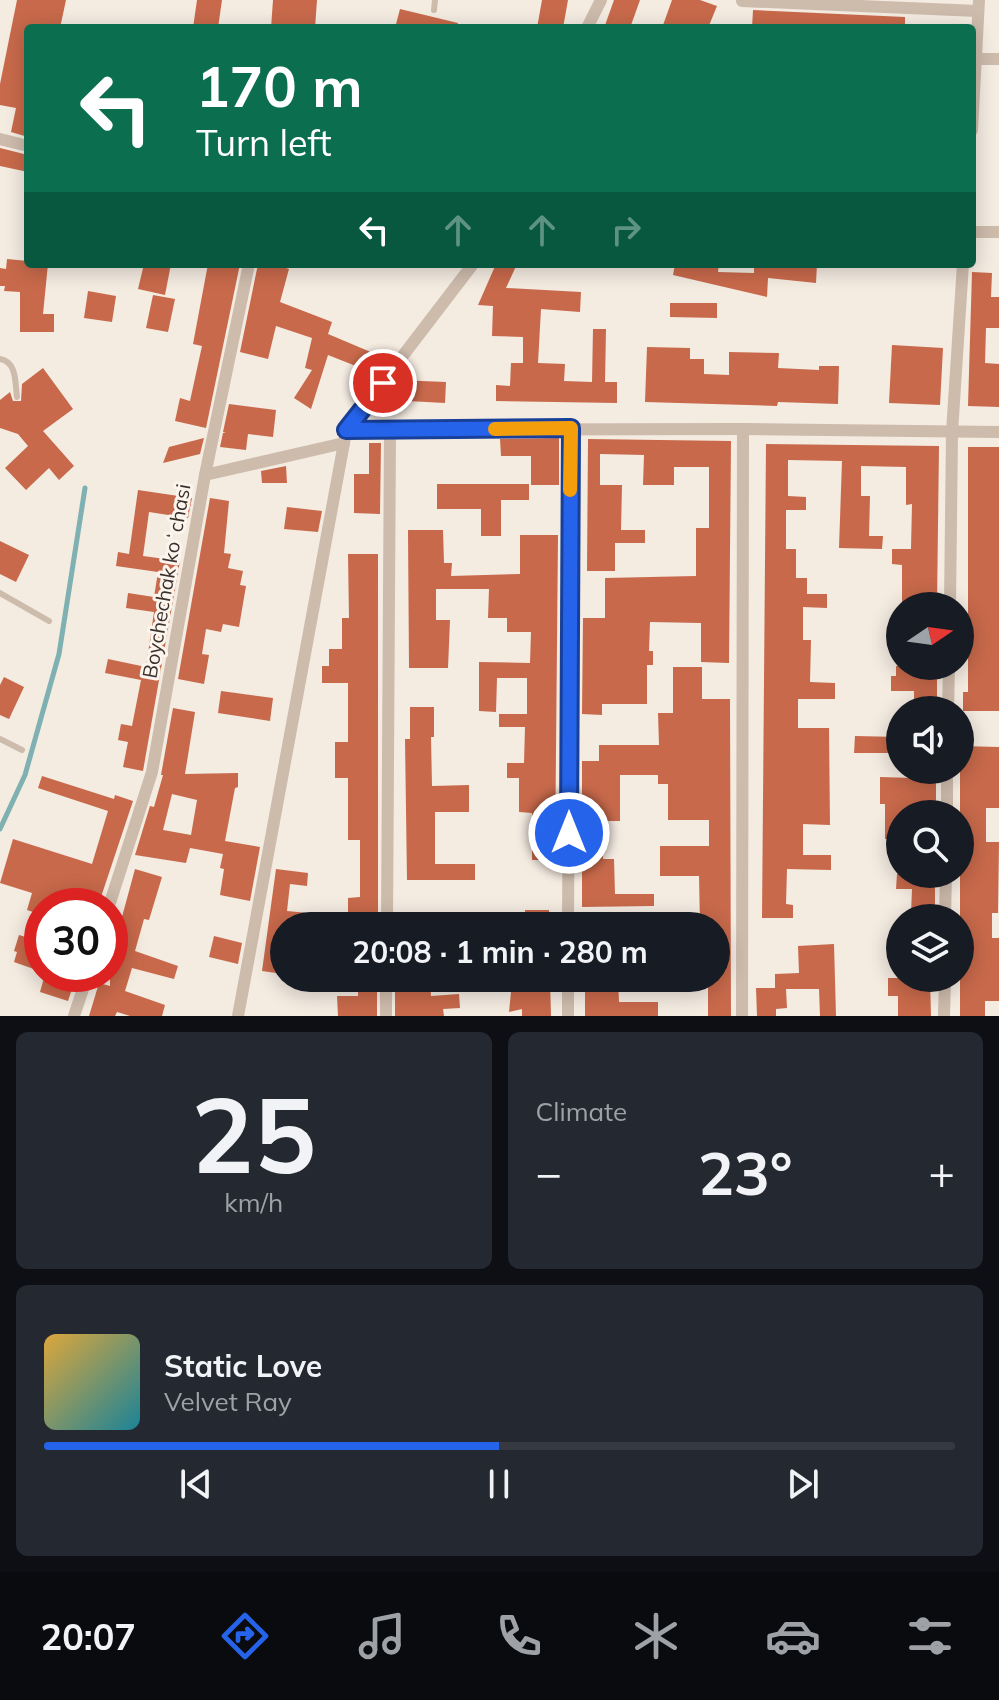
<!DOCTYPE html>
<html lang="en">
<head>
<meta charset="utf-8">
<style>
  body { margin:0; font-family:Mulish,sans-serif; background:#242831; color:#f1f3f6; height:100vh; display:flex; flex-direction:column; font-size:30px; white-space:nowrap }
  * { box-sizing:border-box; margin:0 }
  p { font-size:26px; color:#9ea1a6 }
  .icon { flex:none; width:44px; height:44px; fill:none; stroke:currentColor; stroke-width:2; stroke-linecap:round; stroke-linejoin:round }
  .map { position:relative; height:1016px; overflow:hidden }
  .drawer { display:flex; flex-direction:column; gap:16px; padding:16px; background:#0d0f14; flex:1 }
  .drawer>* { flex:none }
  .hud { position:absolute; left:24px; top:24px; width:952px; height:244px; border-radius:8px; box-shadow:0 4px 20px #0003; background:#0b6e4f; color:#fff; overflow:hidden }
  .needle { width:52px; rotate:77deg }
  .controls { position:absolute; left:886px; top:592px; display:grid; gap:16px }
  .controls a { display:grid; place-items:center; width:88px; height:88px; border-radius:50%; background:#171b24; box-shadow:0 4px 20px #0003; font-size:40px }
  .speed { position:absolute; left:24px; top:888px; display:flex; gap:16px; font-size:40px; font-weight:700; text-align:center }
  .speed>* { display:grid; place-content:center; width:104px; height:104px; border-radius:50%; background:#171b24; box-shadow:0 4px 20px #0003; line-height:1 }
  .speed .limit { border:12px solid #d22; background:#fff; color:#111 }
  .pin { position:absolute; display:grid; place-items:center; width:68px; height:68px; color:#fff; margin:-34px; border:4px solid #fff; border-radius:50%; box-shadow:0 2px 8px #0007 }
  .me { position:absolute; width:88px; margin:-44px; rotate:0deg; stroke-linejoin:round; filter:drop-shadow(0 0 6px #0008) }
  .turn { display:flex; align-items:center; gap:28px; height:168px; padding:0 40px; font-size:36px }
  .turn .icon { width:104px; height:104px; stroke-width:2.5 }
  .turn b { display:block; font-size:56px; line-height:68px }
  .lanes { display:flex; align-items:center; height:76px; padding:0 40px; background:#0003; justify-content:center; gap:40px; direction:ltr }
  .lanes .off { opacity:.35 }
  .big { font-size:60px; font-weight:700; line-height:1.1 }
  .drawer .tile { flex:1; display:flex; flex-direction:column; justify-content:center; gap:12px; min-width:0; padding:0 28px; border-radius:12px; background:#242831 }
  .drawer .dial { align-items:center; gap:0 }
  .dial b { font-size:104px; line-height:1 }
  .song { display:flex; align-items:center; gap:24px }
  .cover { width:96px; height:96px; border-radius:12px; background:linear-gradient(135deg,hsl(40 70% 55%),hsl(190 70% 35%)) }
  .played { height:8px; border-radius:4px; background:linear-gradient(90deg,#2563eb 50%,#363941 50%) }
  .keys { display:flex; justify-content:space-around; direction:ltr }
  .heat { display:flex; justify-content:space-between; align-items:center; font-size:44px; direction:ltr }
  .drawer .tiles { flex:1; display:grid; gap:16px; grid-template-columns:1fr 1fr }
  .tile:last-child { grid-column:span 2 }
  .trip { position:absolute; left:270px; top:912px; width:460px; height:80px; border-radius:40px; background:#171b24; box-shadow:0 4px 20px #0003; font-weight:700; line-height:80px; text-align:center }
  .menu { display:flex; height:128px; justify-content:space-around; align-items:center; background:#090b0e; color:#9ea1a6 }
  .menu .icon { width:56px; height:56px }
  .menu .on { color:#2563eb }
  .menu b { font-size:36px; color:#f1f3f6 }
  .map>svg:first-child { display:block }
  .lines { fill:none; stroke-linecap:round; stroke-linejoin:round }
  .stream { stroke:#7fb0b2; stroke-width:5 }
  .building { fill:#c8694b; fill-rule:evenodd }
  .lane { stroke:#cdbbac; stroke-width:6 }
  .street { stroke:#cdbbac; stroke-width:12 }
  .route-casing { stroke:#184099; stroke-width:20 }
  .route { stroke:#2563eb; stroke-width:14 }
  .slow { stroke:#f59e0b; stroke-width:14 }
  .labels { text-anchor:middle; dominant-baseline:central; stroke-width:6; stroke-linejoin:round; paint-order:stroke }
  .street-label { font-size:20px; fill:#3b302b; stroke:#fbf5ee }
</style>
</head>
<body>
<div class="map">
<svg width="999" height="1016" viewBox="0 0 999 1016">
  <rect width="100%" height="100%" fill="#f4ebe1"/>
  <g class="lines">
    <polyline class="stream" points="0,829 25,775 59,654 85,488"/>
  </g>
  <g class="building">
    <polygon points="17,0 66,0 60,28 28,28 28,137 11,132 16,108 0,105 0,84"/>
    <polygon points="197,0 222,0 218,28 193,28"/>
    <polygon points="273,0 317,0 315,28 271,28"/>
    <polygon points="542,0 568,0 563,28 537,28"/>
    <polygon points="614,0 640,0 630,28 604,28"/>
    <polygon points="672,0 700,0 717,6 708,28 662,28"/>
    <polygon points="400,9 458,23 457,28 395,28"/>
    <polygon points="753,10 905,17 905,28 752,28"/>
    <polygon points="0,148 28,155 28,172 0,166"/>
    <polygon points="7,259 28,261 28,264 48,264 43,314 54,314 54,332 20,332 20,292 4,291 5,286 0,286 0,268 6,269"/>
    <polygon points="144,264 171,264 165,295 138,289"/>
    <polygon points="208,264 240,264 206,428 175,421 180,398 190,401 202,346 193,344"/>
    <polygon points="258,264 274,264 289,269 280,302 332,322 328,334 373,353 366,370 328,355 311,409 294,398 312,370 305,368 312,338 276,326 268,359 240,352"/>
    <polygon points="496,264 517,264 506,288 581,292 580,312 541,309 538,363 565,364 564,381 592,382 593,329 606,329 605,382 617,382 617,403 496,401 496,385 510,386 511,363 523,363 523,337 492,336 493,306 478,305"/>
    <polygon points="675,264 719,264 718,272 754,273 754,264 817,264 816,283 768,278 767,297 673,275"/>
    <polygon points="972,272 992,273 991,297 999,297 999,328 986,328 985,363 999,364 999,407 968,406"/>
    <polygon points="88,291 116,296 112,322 84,318"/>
    <polygon points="153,295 175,299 168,332 146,328"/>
    <polygon points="670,303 717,303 717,318 670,317"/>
    <polygon points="892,345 943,348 940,405 889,403"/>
    <polygon points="647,347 690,348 690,359 704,359 704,374 729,375 729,352 779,353 778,368 819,370 819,366 839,366 838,404 778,402 777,406 645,402"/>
    <polygon points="43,368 73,409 43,431 74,466 59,480 49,468 26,490 5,468 28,446 18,434 0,428 0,400 10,392 13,401 21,401 22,384"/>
    <polygon points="397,380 446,382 445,403 389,400 390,388"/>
    <polygon points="229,404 276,410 273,437 248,434 246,450 220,447 223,433 226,432 223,432"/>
    <polygon points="204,438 200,454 163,463 169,447"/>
    <polygon points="559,438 559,485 531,485 531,456 501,456 500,439"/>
    <polygon points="588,439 731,441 729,663 701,662 701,623 650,622 649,651 653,651 653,665 647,665 647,704 602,704 602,715 582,714 583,618 605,618 605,578 696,576 696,528 709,528 709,467 674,467 674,485 643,485 644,455 600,454 600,485 622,485 621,530 645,530 645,543 615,543 615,571 587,571"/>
    <polygon points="369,443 381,443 380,514 354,513 354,474 369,474"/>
    <polygon points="766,444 939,446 937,606 902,606 902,565 892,564 892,549 911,549 912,504 906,505 906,467 861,466 861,496 870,496 869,536 883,536 882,549 839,548 842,461 788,460 788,496 806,497 806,510 786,510 786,549 796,549 796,578 807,578 807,594 827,594 827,608 803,607 803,640 811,640 810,682 835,683 835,699 798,699 798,728 829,728 830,825 803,824 803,855 831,855 831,870 787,869 786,904 793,905 793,918 762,918"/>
    <polygon points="968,447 999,447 999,711 963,711 963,692 968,692"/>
    <polygon points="286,466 287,483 262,483 261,471"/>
    <polygon points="437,484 529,484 529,500 501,500 501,536 481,536 481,509 437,509"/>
    <polygon points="138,490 192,498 188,518 149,512 143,556 180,561 143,771 123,767 128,742 118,740 121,724 132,726 141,680 105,673 108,659 146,667 154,612 126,608 128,593 154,597 158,572 116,566 118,552 129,554"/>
    <polygon points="210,498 229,501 224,553 231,554 228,568 243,571 240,585 246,586 239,627 223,624 221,632 206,629 202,654 209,655 204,684 178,679"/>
    <polygon points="287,507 322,511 318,532 284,529"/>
    <polygon points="408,530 443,530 444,563 452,563 451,576 520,574 520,535 558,535 555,860 532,860 532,813 519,812 519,778 507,778 507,763 524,763 525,727 499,727 499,714 527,714 527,678 497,678 496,712 479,711 479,662 530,663 531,632 507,632 507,618 488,618 489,589 436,589 436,620 450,620 448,668 409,668"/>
    <polygon points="0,541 29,555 16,582 0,574"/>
    <polygon points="348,554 378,554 378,926 348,924 348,898 360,897 360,840 348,840 348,778 335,778 335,742 348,742 348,683 322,683 322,666 329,666 329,649 342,649 342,618 349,618"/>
    <polygon points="896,666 937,666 937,710 914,710 914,691 891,691 891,676 896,676"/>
    <polygon points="673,667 702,667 702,699 730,699 731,1016 708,1016 708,978 716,978 716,926 700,926 699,876 660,876 660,846 709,846 709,820 668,820 668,784 658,784 658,775 620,775 620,821 603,821 603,859 614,859 615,894 654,894 654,906 582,907 582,761 599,761 599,745 659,745 658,713 673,713"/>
    <polygon points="4,677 24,687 9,719 0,715 0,685"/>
    <polygon points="221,691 273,698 270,721 218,713"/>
    <polygon points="410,707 434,707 434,737 431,737 432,786 469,785 469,812 435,812 435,864 475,864 475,880 407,880 405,739 410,739"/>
    <path d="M173,708L195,712L185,774L238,773V787L235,788L225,841L260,847L250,901L220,895L224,869L220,868L223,854L190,848L186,863L135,855L150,806L154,807L163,775H161ZM172,794L197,800L191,835L163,830Z"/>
    <polygon points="855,736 900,737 900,753 854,753"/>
    <polygon points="960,746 999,747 999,808 986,808 986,842 999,842 998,913 992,913 992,938 999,938 999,1001 985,1001 985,1016 960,1016"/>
    <polygon points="914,770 936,770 936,814 900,814 900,839 885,839 885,804 880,804 880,777 914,778"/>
    <polygon points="42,776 114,799 115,795 133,801 98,906 42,906 42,915 27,910 32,893 0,883 13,839 92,864 108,811 38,788"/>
    <polygon points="135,869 162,877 149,920 144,919 135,951 178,966 174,979 132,968 125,991 165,1005 162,1016 130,1016 117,1012 115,1016 89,1016 99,983 110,986 110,961"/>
    <polygon points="276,869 308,873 307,886 290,884 287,911 308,913 305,926 284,926 283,974 262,971"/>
    <polygon points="897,874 935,874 935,913 911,913 912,889 896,889"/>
    <polygon points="525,910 549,910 550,926 526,926"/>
    <polygon points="396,913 443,914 444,926 396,926"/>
    <polygon points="19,935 42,942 42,972 14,962 17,952 14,951"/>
    <polygon points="214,936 242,943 238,964 209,957"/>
    <polygon points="834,944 836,1016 820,1016 819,989 786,989 787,1008 776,1009 776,1016 757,1016 756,988 775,988 775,974 799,973 798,946"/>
    <polygon points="45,974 77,974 68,1001 40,992"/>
    <polygon points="358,978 377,978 377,1016 338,1016 337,996 358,996"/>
    <polygon points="395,978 430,978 431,996 459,994 460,1008 443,1009 444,1016 395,1016"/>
    <polygon points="527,978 550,978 551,1016 522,1016 522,1009 509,1012 511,992 527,990"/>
    <polygon points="585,978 618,978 619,1002 658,1002 658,1016 585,1016"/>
    <polygon points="888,978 930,978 931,1016 898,1016 898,996 888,996"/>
  </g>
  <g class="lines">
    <g class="lane">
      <polyline points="434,10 435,0"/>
      <path d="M0,359C17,362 15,382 17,397"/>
      <polyline points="0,593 49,621"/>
      <polyline points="0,739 22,750"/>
    </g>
    <g class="street">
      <polyline points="742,1 978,11"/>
      <polyline points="587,28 601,0"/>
      <polyline points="977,59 999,59"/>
      <polyline points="972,130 979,0"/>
      <polyline points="0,139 28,146"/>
      <polyline points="972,232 999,232"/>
      <polyline points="346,430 743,429 999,432"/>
      <polyline points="205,475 249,264"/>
      <polyline points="950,606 952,432 963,264"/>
      <polyline points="948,710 949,666"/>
      <polyline points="947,814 947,770"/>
      <polyline points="109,906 152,772 205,475 344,443 346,430 473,264"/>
      <polyline points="945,918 946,874"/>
      <polyline points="387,926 390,430"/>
      <polyline points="568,926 571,428"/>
      <polyline points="74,1016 88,974"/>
      <polyline points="238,1016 344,443"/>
      <polyline points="386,1016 386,978"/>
      <polyline points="568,1016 568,978"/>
      <polyline points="742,1016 743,429"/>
      <polyline points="944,1016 945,978"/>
    </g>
  </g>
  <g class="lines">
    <defs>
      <polyline id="route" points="383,383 346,430 571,428 569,833"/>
    </defs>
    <use href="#route" class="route-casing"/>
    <use href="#route" class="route"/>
    <polyline class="slow" points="495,429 571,428 570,490"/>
  </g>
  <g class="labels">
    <g class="street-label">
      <text transform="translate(166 581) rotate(-80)">Boychechak koʻchasi</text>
    </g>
  </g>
</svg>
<div class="controls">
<a><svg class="needle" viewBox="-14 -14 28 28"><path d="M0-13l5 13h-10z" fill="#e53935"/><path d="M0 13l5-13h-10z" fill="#9ea1a6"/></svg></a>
<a><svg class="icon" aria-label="sound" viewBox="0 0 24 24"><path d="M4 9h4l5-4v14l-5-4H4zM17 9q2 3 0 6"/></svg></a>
<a><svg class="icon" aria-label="search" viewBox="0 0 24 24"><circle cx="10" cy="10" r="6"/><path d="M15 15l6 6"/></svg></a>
<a><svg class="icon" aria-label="layers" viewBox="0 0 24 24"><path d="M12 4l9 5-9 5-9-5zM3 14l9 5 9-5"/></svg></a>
</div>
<div class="speed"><div class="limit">30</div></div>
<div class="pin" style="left:383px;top:383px;background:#d93025"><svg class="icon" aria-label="arrive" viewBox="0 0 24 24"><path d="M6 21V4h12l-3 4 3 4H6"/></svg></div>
<svg class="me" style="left:569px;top:833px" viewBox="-20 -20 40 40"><circle r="17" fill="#2563eb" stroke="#fff" stroke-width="3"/><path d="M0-11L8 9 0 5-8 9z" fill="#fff"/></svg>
<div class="trip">20:08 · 1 min · 280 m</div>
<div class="hud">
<div class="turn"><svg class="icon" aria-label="left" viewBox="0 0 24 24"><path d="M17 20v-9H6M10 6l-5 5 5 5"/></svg><div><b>170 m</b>Turn left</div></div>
<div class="lanes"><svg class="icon" aria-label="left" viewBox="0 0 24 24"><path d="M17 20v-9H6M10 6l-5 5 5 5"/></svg><svg class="icon off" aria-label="ahead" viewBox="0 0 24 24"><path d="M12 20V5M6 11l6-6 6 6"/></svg><svg class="icon off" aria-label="ahead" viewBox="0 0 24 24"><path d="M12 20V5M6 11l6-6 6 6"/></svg><svg class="icon off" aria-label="right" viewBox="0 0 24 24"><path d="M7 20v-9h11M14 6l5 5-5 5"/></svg></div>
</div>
</div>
<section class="drawer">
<div class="tiles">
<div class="tile dial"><b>25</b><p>km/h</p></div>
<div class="tile"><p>Climate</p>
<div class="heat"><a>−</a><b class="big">23°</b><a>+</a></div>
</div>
<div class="tile">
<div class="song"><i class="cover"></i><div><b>Static Love</b><p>Velvet Ray</p></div></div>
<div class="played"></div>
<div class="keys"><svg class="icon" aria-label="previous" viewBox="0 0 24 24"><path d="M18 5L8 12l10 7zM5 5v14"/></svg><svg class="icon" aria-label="pause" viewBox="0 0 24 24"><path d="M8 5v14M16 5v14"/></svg><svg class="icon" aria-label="next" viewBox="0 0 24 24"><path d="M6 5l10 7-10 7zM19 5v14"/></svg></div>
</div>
</div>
</section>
<nav class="menu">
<b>20:07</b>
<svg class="icon on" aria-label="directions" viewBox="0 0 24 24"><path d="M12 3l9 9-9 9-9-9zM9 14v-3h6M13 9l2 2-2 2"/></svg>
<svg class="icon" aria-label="music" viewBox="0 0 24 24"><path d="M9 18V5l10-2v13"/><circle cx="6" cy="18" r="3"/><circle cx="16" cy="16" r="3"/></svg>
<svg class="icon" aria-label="phone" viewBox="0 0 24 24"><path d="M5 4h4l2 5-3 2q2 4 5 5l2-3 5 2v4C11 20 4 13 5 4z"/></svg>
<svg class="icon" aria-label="climate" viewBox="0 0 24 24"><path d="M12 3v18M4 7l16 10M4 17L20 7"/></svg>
<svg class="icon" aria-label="car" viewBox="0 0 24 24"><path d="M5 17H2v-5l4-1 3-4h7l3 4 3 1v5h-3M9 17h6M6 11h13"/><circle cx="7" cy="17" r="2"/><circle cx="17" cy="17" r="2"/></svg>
<svg class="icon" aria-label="filters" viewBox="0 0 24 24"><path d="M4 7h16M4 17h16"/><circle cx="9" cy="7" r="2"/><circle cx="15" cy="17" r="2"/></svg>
</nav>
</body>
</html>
